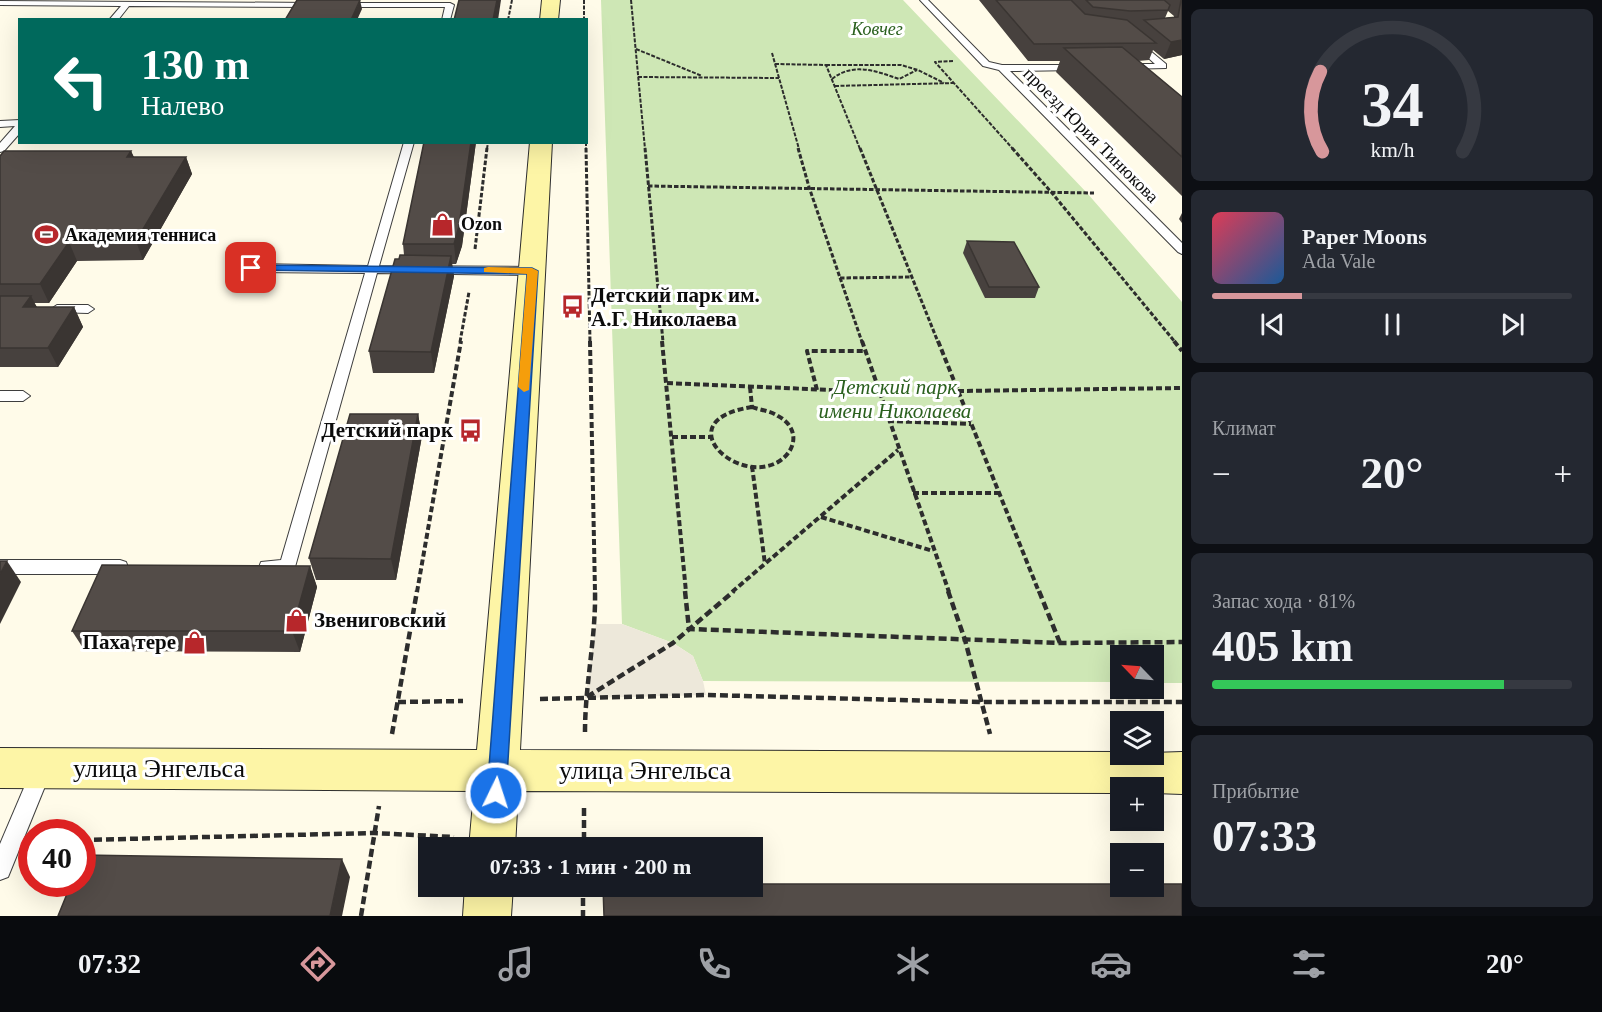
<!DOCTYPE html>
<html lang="ru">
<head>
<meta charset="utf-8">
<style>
  body { margin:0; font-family:"Times New Roman",serif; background:#242831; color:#f1f3f6; height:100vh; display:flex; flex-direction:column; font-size:22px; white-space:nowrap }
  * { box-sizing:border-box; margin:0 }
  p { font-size:20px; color:#9ea1a6 }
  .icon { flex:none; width:33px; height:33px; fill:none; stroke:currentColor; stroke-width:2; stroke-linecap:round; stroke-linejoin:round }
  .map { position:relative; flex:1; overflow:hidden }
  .details { display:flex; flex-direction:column; gap:9px; padding:9px; background:#0d0f14; width:420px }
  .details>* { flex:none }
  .banner { position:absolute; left:18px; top:18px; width:570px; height:126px; border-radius:0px; box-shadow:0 6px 24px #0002; background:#00695c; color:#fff; overflow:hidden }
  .needle { width:39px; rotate:295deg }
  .tools { position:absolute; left:1110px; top:645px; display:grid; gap:12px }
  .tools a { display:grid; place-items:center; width:54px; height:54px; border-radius:0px; background:#171b24; box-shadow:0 6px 24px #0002; font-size:30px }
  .speed { position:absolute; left:18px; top:819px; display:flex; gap:12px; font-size:30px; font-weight:700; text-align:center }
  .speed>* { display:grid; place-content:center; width:78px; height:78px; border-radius:50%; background:#171b24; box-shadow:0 6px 24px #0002; line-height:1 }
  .speed .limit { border:9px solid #d22; background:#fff; color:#111 }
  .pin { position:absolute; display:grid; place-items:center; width:51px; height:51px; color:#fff; margin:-26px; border-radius:12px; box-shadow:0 3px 9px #0006 }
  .me { position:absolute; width:66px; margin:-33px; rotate:4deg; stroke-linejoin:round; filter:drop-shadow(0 0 4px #0008) }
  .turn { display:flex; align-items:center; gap:21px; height:126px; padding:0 24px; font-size:27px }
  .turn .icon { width:78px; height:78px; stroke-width:2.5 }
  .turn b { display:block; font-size:42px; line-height:51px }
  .big { font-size:45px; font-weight:700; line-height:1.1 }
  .details .card { flex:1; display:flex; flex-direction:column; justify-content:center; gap:9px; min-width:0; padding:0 21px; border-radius:9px; background:#242831 }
  .details .dial { align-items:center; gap:0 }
  .dial svg { height:156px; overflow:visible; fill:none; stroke:#363941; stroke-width:7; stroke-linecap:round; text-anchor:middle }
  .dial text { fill:#f1f3f6; stroke:none }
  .song { display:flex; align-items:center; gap:18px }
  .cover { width:72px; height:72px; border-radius:9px; background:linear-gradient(135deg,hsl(350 70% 55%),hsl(210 70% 35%)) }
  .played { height:6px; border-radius:3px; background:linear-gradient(90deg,#d7979b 25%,#363941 25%) }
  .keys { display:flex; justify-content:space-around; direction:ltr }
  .heat { display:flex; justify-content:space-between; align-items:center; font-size:33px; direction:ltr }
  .charge { height:9px; border-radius:4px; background:linear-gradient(90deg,#34c759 81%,#363941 0) }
  .trip { position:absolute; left:418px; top:837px; width:345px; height:60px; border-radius:0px; background:#171b24; box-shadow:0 6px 24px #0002; font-weight:700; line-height:60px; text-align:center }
  .tabs { display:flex; height:96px; justify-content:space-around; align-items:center; background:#090b0e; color:#9ea1a6 }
  .tabs .icon { width:42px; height:42px }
  .tabs .selected { color:#d7979b }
  .tabs b { font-size:27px; color:#f1f3f6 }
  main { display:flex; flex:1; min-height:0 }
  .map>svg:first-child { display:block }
  .green { fill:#cee7b5 }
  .plaza { fill:#ede8da }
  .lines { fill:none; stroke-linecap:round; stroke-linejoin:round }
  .lane-casing { stroke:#3e3e3e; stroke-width:2 }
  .secondary-casing { stroke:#2d2d2d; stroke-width:2 }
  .path-far3 { stroke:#2d2d2d; stroke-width:2; stroke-dasharray:4 1.5; stroke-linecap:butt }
  .path-far2 { stroke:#2d2d2d; stroke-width:3; stroke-dasharray:4.5 2; stroke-linecap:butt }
  .path-far1 { stroke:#2d2d2d; stroke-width:4; stroke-dasharray:6 3; stroke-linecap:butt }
  .path { stroke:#2d2d2d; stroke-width:4.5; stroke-dasharray:8 4; stroke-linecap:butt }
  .lane { fill:#fff; fill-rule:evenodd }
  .secondary { fill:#fdf5a6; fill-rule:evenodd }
  .wall { fill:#47413e; fill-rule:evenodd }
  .shaded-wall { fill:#3a3532 }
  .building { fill:#534c48; stroke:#3a3532; stroke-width:1.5 }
  .route { fill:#1a73e8; stroke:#114b97; stroke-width:1.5 }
  .slow { fill:#f59e0b }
  .labels { text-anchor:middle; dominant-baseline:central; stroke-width:6; stroke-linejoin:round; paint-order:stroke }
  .far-park-label { font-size:18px; font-style:italic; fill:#2a601e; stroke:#fff }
  .far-street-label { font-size:18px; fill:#0b0b0b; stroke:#fff }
  .far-poi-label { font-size:18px; font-weight:bold; fill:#0b0b0b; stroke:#fff; text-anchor:start }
  .poi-label { font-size:21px; font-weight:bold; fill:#0b0b0b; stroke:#fff; text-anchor:start }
  .park-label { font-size:21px; font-style:italic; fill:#2a601e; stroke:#fff }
  .near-street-label { font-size:26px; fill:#0b0b0b; stroke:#fff }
</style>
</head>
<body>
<main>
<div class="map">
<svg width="1182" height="916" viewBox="0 0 1182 916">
  <rect width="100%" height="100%" fill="#fffbe9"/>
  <polygon class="green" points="601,0 903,0 1087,193 1182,302 1182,683 1154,683 1154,656 1120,656 1120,682 703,681 693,656 673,643 622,624"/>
  <polygon class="plaza" points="596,624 622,624 673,643 693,656 703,681 706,695 585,698"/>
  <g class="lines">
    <defs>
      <g id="lane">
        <polygon points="920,0 928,0 989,62 1002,65 1079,65 1079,69 1076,70 1010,71 1182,243 1182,254 1178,252 999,70 983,66"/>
        <polygon points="0,1 315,3 319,5 315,7 129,6 118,20 109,20 121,6 0,5"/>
        <polygon points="342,3 450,3 454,5 450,20 442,20 445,7 339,7 338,5"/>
        <polygon points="1136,39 1166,64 1166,68 1124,69 1124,65 1127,64 1155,64 1133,44 1133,40"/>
        <polygon points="20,120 20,133 4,151 0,152 0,143 15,126 0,127 0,121"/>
        <path d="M404,142H414L379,266L532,267L538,271L532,275L377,273L295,567L293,572C283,575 271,575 261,572L259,567L261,562L281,560L365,273L251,272L245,268L251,264L368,266Z"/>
        <polygon points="57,305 88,305 94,309 88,313 53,312 51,309"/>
        <polygon points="0,391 23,391 30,396 23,401 0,401"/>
        <polygon points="0,560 120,560 126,562 128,567 126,572 120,574 0,574"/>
        <polygon points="42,760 49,762 52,769 8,877 0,880 0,844 35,762"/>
      </g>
      <g id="secondary">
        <polygon points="542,0 560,0 558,20 540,20"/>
        <polygon points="530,142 552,142 520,750 1120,752 1120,754 1182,752 1182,794 1154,793 1154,788 1120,788 1120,793 518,791 515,848 469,848 474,791 0,788 0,748 477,750"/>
        <polygon points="465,886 513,886 511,916 463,916"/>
      </g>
    </defs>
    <use href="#lane" class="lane-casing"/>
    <use href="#secondary" class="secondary-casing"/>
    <g class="path-far3">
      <polyline points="584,0 584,20"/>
      <polyline points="631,0 645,149"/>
      <polyline points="508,20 512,0"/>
      <polyline points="636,49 702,76"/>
      <polyline points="772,53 799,149"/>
      <polyline points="953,61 935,62 1013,149"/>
      <polyline points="775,64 826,65 860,149"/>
      <polyline points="826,65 901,65 918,70 944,83"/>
      <polyline points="638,77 779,78"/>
      <path d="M832,79C853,62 876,71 899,79L917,70"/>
      <polyline points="835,86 954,83"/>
      <polyline points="586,142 586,149"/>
      <polyline points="487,149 488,142"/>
    </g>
    <g class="path-far2">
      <polyline points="586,148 590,342"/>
      <polyline points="645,148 663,342"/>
      <polyline points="798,148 809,187 862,342"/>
      <polyline points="860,148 938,342"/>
      <polyline points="1012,148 1052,193 1175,342"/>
      <polyline points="648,186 1094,193"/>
      <polyline points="475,249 487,148"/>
      <polyline points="840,278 912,277"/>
      <polyline points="460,342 469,292"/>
    </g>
    <g class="path-far1">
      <polyline points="590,341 595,592"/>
      <polyline points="662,341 686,592"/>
      <polyline points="862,341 949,592"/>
      <polyline points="938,341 1039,592"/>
      <polyline points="1174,341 1182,351"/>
      <polyline points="667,383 878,392"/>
      <polyline points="750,387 752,407"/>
      <polyline points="817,390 807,351 864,351"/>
      <polyline points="958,391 1182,388"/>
      <path d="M752,407C760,410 771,411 778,416C799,427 798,450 778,462C736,486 666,420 752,407Z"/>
      <polyline points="888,421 971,424"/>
      <polyline points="672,437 710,437"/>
      <polyline points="752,466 765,564"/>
      <polyline points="913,493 999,493"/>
      <polyline points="821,517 933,551"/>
      <polyline points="417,592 461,341"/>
      <polyline points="732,592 898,450"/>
    </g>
    <g class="path">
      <polyline points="685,591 689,629 1060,643 1182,642"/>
      <polyline points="948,591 965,640 990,734"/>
      <polyline points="1039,591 1060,643"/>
      <polyline points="587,697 673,643 734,591"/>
      <polyline points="540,699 706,695 980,702 1182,702"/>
      <polyline points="398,702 463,701"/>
      <path d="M585,732C585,684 596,638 595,591"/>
      <polyline points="392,734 417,591"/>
      <polyline points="584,808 584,848"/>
      <polyline points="82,840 374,833 454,837"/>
      <polyline points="533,840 584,841"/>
      <polyline points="583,886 583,916"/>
      <polyline points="361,916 379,806"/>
    </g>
    <use href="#lane" class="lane"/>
    <use href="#secondary" class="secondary"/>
  </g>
  <g class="wall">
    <path d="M979,0H1182V55L1164,59L1153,50L1149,60L1138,61L1182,97V196L1056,72L1060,61H1028ZM1168,11L1174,16V17L1165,18Z"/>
    <polygon points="424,142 476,142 462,246 456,264 452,264 454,276 434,373 373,373 369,351 399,259 404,255 403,244"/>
    <polygon points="131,151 134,157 186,157 192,174 143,260 77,261 49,303 34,303 37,307 74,307 83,327 58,367 0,367 0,156"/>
    <polygon points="1182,213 1182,223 1179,219"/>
    <polygon points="967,241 1039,287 1035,298 985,298 963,253"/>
    <polygon points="418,414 422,436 396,580 316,580 309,558"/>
    <polygon points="310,566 317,587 300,652 85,651 72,631"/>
  </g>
  <g class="shaded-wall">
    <polygon points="360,0 362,9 357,20 351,20"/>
    <polygon points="497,0 501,0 498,20 493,20"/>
    <polygon points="1182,40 1182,55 1164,59 1171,42"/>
    <polygon points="471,142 476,142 462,246 456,264 454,244"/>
    <polygon points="131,151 138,168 127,157"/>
    <polygon points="186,157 192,174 143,260 136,241"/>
    <polygon points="69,242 77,261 49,303 40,284"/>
    <polygon points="451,256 454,276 434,373 431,352"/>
    <polygon points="31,296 41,315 23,307"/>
    <polygon points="74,307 83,327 58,367 48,348"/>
    <polygon points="418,414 422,436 396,580 391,559"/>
    <polygon points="7,561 21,582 0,624 0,574"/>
    <polygon points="310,566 317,587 300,652 292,631"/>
    <polygon points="342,859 350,877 342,916 330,916"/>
  </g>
  <g class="building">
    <polygon points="297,0 360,0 351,20 285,20"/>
    <polygon points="459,0 497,0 493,20 454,20"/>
    <polygon points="996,0 1071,0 1085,14 1127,20 1156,43 1034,44"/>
    <polygon points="1086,0 1164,0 1170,5 1168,10 1130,11 1093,7"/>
    <polygon points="1181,0 1182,0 1182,40 1171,42 1144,20 1178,17"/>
    <polygon points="1122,47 1182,97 1182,157 1064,48"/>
    <polygon points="424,142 471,142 459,226 454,244 403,244"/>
    <polygon points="4,151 131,151 127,157 186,157 136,241 69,242 40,284 0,284 0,156"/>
    <polygon points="967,241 1014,242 1039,287 989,287"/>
    <polygon points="400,255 451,256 431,352 369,351 395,259 399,259"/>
    <polygon points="0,296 31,296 23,307 74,307 48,348 0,348"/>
    <polygon points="350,414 418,414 391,559 309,558"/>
    <polygon points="0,561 7,561 0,574"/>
    <polygon points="102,565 310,566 292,631 72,631"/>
    <polygon points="82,855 342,859 330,916 58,916 71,884 82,884"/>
    <polygon points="753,884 1120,884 1120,886 1154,886 1154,884 1182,884 1182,916 604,916 603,886 753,886"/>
  </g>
  <polygon class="route" points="251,265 532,268 538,271 506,793 503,799 496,801 490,799 487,793 527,274 247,270 247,266"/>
  <polygon class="slow" points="488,267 532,268 538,271 529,390 524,392 518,387 527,274 484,272 484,268"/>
  <defs>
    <symbol id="shop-bare" viewBox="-9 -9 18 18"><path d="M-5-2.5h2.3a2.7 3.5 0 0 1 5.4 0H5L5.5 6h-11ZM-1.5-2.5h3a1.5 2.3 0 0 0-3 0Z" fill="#b7272b" stroke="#fff" stroke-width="2.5" paint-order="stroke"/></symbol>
    <symbol id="stadium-bare" viewBox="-9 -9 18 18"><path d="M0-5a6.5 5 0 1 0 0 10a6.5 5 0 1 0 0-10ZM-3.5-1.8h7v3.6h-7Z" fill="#b7272b" stroke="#fff" stroke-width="2.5" paint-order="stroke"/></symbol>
    <symbol id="bus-bare" viewBox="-9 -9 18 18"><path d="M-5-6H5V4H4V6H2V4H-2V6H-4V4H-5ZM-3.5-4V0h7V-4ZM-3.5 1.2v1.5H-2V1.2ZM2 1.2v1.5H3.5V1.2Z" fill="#b7272b" stroke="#fff" stroke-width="2.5" paint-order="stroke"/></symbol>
  </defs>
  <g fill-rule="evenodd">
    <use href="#shop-bare" x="426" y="208" width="33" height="33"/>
    <use href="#stadium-bare" x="30" y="218" width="33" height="33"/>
    <use href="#bus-bare" x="556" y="290" width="33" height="33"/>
    <use href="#bus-bare" x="454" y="414" width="33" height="33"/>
    <use href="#shop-bare" x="280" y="604" width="33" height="33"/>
    <use href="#shop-bare" x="178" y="626" width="33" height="33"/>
  </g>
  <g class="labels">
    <g class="far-park-label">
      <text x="877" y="29">Ковчег</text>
    </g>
    <g class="far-street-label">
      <text transform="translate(1091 135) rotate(45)">проезд Юрия Тинюкова</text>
    </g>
    <g class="far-poi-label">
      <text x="461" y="224">Ozon</text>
      <text x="65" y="235">Академия тенниса</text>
    </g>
    <g class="poi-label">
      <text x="591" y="295">Детский парк им.<tspan x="591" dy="24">А.Г. Николаева</tspan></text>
      <text x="453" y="430" text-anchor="end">Детский парк</text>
      <text x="314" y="620">Звениговский</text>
      <text x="176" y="642" text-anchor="end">Паха тере</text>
    </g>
    <g class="park-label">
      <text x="895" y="387">Детский парк<tspan x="895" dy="24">имени Николаева</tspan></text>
    </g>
    <g class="near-street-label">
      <text x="159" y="768">улица Энгельса</text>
      <text x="645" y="770">улица Энгельса</text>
    </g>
  </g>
</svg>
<div class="tools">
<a><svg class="needle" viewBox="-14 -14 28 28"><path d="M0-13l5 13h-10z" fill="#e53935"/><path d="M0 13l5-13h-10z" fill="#9ea1a6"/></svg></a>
<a><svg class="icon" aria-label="layers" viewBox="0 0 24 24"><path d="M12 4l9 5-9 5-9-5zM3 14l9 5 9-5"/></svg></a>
<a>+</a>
<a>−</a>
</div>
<div class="speed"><div class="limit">40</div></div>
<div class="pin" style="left:251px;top:268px;background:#d93025"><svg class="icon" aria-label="arrive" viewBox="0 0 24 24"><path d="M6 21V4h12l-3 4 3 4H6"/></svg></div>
<svg class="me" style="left:496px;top:793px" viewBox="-20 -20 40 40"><circle r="17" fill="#1a73e8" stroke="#fff" stroke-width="3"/><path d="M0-11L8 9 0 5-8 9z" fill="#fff"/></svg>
<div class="trip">07:33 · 1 мин · 200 m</div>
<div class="banner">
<div class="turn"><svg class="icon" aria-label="left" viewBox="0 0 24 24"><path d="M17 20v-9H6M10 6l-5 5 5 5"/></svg><div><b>130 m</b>Налево</div></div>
</div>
</div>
<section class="details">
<div class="card dial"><svg viewBox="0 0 100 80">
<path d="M14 69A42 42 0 1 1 86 69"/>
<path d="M14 69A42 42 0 0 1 13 28" stroke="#d7979b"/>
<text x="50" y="56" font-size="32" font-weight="700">34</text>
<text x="50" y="72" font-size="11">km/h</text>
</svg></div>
<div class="card">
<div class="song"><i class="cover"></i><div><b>Paper Moons</b><p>Ada Vale</p></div></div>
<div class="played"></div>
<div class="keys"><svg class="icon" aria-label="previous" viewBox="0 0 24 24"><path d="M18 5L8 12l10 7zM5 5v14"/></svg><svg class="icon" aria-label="pause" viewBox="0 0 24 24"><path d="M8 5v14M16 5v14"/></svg><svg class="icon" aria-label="next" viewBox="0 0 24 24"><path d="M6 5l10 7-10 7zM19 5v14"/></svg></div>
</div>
<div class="card"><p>Климат</p>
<div class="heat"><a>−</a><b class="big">20°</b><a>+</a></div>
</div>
<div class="card"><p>Запас хода · 81%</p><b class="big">405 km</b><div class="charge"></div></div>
<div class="card"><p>Прибытие</p><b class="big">07:33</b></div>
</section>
</main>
<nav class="tabs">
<b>07:32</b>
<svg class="icon selected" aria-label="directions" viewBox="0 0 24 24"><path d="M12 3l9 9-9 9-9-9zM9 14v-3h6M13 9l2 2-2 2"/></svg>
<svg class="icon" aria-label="music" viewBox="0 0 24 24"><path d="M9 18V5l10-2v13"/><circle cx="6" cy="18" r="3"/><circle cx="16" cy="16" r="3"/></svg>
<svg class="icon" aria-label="phone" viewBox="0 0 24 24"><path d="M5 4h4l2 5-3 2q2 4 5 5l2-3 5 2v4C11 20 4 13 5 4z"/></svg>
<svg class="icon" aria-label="climate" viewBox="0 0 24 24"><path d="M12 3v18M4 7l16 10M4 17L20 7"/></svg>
<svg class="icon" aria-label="car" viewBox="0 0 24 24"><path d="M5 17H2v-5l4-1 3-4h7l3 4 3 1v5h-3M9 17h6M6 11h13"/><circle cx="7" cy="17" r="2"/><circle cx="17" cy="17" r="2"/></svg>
<svg class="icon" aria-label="filters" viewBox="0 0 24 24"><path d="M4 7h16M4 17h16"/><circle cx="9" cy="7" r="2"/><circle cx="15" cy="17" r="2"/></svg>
<b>20°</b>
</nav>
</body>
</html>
